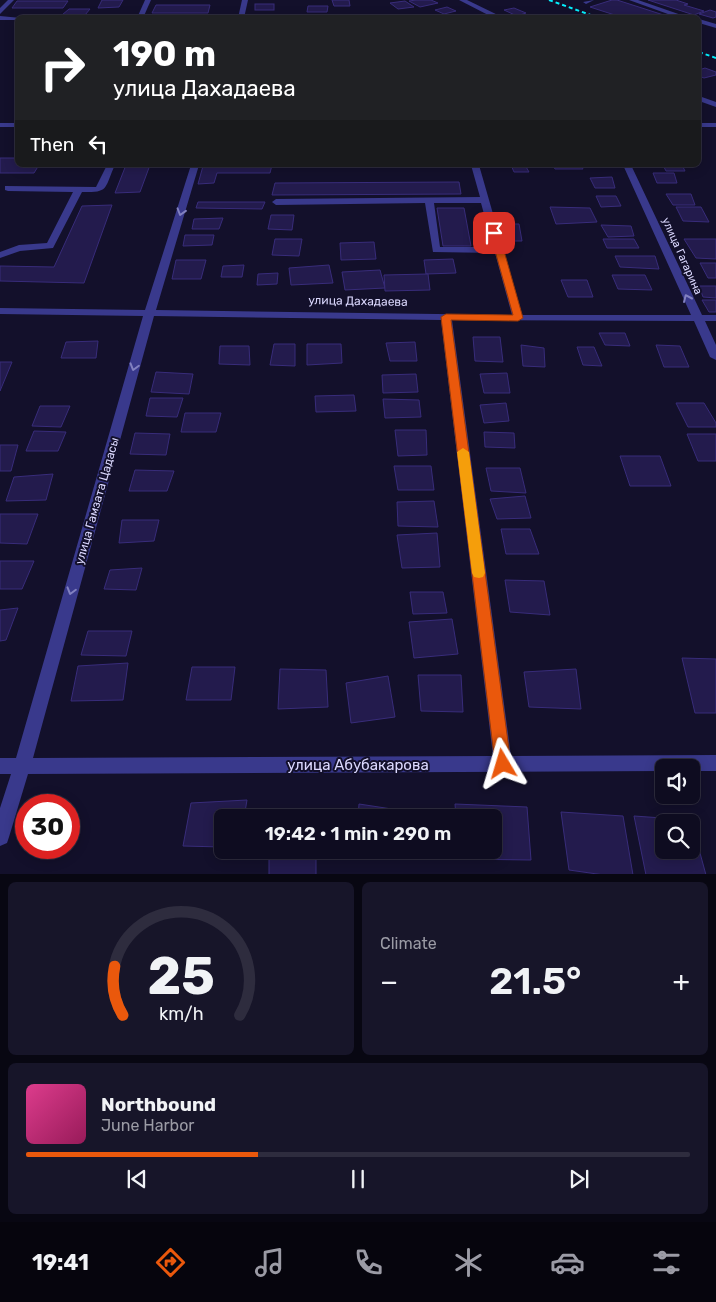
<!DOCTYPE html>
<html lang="en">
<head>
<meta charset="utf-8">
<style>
  body { margin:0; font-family:Rubik,sans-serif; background:#171529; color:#f1f3f6; height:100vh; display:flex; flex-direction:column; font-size:19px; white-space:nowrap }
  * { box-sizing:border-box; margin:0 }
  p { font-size:16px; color:#9b9ba5 }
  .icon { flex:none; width:28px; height:28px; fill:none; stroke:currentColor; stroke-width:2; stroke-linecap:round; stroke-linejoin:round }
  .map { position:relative; height:874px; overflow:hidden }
  .side { display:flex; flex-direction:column; gap:8px; padding:8px; background:#080712; flex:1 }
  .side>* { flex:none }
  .banner { position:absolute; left:15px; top:15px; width:686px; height:152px; border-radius:8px; box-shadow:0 2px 12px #0003,0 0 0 1px #2e2c3e; background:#202124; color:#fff; overflow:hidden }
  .buttons { position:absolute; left:655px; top:759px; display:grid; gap:10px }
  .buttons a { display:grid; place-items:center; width:45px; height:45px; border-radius:8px; background:#0e0c20; box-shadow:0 2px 12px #0003,0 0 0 1px #2e2c3e; font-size:25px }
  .speed { position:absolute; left:15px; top:794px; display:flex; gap:10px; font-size:25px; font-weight:700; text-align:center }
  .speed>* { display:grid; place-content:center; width:65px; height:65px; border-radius:50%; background:#0e0c20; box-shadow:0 2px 12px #0003,0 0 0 1px #2e2c3e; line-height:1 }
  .speed .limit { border:8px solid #d22; background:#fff; color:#111 }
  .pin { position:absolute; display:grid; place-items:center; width:42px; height:42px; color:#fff; margin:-21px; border-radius:10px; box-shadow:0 2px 8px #0006 }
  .me { position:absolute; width:55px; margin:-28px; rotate:353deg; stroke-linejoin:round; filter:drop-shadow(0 0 4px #0008) }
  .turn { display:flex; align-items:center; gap:18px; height:105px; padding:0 15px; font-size:22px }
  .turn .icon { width:65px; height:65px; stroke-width:2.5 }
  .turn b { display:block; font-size:35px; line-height:42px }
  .then { display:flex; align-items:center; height:48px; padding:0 15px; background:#0003; gap:10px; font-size:19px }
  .big { font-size:38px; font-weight:600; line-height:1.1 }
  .side .tile { flex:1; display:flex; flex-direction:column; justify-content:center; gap:8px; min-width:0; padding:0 18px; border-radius:8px; background:#171529 }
  .side .dial { align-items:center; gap:0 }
  .dial svg { height:130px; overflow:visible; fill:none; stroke:#2e2c3e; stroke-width:7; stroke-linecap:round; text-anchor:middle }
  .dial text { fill:#f1f3f6; stroke:none }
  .song { display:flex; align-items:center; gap:15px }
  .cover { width:60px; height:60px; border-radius:8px; background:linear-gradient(135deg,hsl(330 70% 55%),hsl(330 70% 35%)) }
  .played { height:5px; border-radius:2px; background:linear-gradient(90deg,#ea580c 35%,#2e2c3e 35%) }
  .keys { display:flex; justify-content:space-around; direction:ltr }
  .heat { display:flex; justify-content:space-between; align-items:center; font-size:28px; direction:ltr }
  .side .tiles { flex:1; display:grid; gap:8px; grid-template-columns:1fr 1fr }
  .tile:last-child { grid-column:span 2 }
  .trip { position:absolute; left:214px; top:809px; width:288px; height:50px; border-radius:8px; background:#0e0c20; box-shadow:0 2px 12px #0003,0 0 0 1px #2e2c3e; font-weight:600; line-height:50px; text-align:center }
  .tab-bar { display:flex; height:80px; justify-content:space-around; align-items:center; background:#06050d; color:#9b9ba5 }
  .tab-bar .icon { width:35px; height:35px }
  .tab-bar .active { color:#ea580c }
  .tab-bar b { font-size:22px; color:#f1f3f6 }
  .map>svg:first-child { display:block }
  .building { fill:#231b4d; stroke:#382c7a; fill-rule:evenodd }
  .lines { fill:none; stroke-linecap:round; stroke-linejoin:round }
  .minor { fill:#39398c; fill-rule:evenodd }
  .rail { stroke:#05f1ff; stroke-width:2; stroke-dasharray:4 3; stroke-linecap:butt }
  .oneway { stroke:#8281c0 }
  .route { fill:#ea580c; stroke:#983908 }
  .slow { fill:#f59e0b }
  .labels { text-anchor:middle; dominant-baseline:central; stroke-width:4; stroke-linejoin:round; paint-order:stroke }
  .far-street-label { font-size:11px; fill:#dcd9ff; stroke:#13102b }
  .street-label { font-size:12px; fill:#dcd9ff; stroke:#13102b }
  .near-street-label { font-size:15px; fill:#dcd9ff; stroke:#13102b }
</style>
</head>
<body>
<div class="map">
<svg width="716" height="875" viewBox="0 0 716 875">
  <rect width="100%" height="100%" fill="#13102b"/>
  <g class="building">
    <polygon points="102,0 123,0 119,7 98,8"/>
    <polygon points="332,0 349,0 350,6 334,6"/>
    <polygon points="416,0 431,0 438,3 420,7 409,1"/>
    <polygon points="612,0 617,0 673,18 624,18 590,7"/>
    <polygon points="648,0 676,0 688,4 684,5 704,11 694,15"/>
    <polygon points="17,1 68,1 63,8 12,8"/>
    <polygon points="405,1 414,7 398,9 390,3"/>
    <rect x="255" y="4" width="19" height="6"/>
    <polygon points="156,5 210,5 208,13 152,13"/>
    <polygon points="308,6 328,6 327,12 307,12"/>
    <polygon points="447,7 456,11 444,14 435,10"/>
    <polygon points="514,8 526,13 517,16 504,10"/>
    <polygon points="69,9 90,9 85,15 62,15"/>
    <polygon points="710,10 716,12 716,17 713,18 699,14"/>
    <polygon points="705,68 716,72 716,75 704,78 699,76 699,70"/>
    <polygon points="0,158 18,158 18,165 39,165 34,173 0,173"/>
    <polygon points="126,165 150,165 140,192 115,193"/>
    <polygon points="272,165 270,173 217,173 214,183 198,184 203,166"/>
    <polygon points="511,165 525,165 529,172 514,172"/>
    <polygon points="553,165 581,165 583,169 555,169"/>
    <polygon points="663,165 682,165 685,171 666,171"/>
    <polygon points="653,173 674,173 677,183 657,183"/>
    <polygon points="612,177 615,188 595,188 590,178"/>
    <polygon points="459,182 461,194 272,195 275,183"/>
    <polygon points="666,194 691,194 695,205 673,205"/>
    <polygon points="596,196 616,196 621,206 601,207"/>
    <polygon points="198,202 265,202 262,209 196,208"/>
    <polygon points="112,205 84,283 0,281 0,266 54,267 82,206"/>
    <polygon points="550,207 590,208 597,222 556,224"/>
    <polygon points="676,207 701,207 709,222 683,221"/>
    <polygon points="437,208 464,208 471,246 443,246"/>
    <polygon points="271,215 294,215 292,230 268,229"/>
    <polygon points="223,218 219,229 192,229 194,219"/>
    <polygon points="494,224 519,224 522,241 498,241"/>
    <polygon points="601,225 631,226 634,236 608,237"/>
    <polygon points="185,235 214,235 212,245 183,246"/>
    <polygon points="275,239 302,239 299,256 272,255"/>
    <polygon points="603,239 634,239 639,248 607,248"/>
    <polygon points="684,239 716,239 716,259 696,258"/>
    <polygon points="374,242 376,259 341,260 340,243"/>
    <polygon points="615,256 655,256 659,269 620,267"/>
    <polygon points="453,259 456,273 426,274 424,260"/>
    <polygon points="176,260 206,260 201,279 172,279"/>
    <polygon points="700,263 716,263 716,278 708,278"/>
    <polygon points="244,265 242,277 221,277 223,266"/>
    <polygon points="329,265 333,283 291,285 289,268"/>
    <polygon points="380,270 385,288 345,290 342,272"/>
    <polygon points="278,273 277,284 257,285 258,274"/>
    <polygon points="428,274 430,290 385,291 384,275"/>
    <polygon points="612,275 645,275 652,290 618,289"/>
    <polygon points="561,280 587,280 593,297 568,297"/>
    <polygon points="699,286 716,286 716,298 703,297"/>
    <polygon points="702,300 716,300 716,312 709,312"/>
    <polygon points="599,333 625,333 630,346 605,345"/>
    <polygon points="473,337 500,337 503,362 475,361"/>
    <polygon points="98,341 96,358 61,358 66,342"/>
    <polygon points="415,342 417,361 390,361 386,343"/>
    <polygon points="274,344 295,344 295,366 270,365"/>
    <polygon points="307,344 341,344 342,363 307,365"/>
    <polygon points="521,345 544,348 545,367 523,366"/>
    <polygon points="656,345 680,346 689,367 664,367"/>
    <polygon points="220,346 249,346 250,365 219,364"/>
    <polygon points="577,347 594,347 602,366 583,365"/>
    <polygon points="0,362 12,362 0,391"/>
    <polygon points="156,372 193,374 189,394 151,392"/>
    <polygon points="507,373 510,393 484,393 480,374"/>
    <polygon points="416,374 418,392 383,393 382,375"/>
    <polygon points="354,395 356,411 316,412 315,396"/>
    <polygon points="150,398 183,398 177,417 146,416"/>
    <polygon points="383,399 419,400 421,417 385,418"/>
    <polygon points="506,403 509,421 484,423 480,405"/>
    <polygon points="676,403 704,403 716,423 716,427 688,427"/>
    <polygon points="40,406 70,406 61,427 32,426"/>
    <polygon points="185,413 221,413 216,432 181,432"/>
    <polygon points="395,430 426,430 427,455 398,456"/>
    <polygon points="34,431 66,432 58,451 26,451"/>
    <polygon points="484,432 514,433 515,448 485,447"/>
    <polygon points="135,433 170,434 166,455 130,454"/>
    <polygon points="687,434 716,434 716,461 698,461"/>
    <polygon points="0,445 18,445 11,471 0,471"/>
    <polygon points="620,456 660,456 671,486 630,486"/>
    <polygon points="394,466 431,466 434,490 398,490"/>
    <polygon points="486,468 520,468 526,493 491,491"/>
    <polygon points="135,470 174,471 167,491 129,491"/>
    <polygon points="53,474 46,500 6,501 14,477"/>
    <polygon points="525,496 531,518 497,519 490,499"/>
    <polygon points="434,501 438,527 398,526 397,502"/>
    <polygon points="0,514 38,514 27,544 0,543"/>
    <polygon points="122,520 159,520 154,541 119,543"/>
    <polygon points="501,529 530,529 539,554 506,554"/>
    <polygon points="437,533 440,567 402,568 397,535"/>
    <polygon points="0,561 34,561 22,589 0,589"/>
    <polygon points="142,568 136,590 104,589 110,570"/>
    <polygon points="505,580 544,581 550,615 510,612"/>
    <polygon points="410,592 443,592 447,613 413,614"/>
    <polygon points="18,608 6,640 0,641 0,610"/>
    <polygon points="452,619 458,654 414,658 409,622"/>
    <polygon points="88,631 132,631 126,656 81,655"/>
    <polygon points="682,658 716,659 716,713 695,713"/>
    <polygon points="128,663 123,700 71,701 78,666"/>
    <polygon points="192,667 235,667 231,700 186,700"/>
    <polygon points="280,669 326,670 328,707 278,709"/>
    <polygon points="576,669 581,709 529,707 524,672"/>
    <polygon points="418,675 461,675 463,712 421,711"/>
    <polygon points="388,676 395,717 351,723 346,683"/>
    <polygon points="247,800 244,818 222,818 222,847 183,846 191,803"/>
    <polygon points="359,804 405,811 405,818 358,818"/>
    <polygon points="455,804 527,807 531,860 458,859 458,850 492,850 492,818 456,818"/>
    <polygon points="561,812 623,816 633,875 604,875 569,870"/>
    <path d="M634,816L691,820L706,875H646ZM664,822H691V850H664Z"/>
    <rect x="269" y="850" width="47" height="25"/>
    <polygon points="357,850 405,850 405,855 357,852"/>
  </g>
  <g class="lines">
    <g class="minor">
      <polygon points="8,0 14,0 0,14 0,8"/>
      <polygon points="145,0 151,0 143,18 137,18"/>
      <polygon points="242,0 248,0 244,18 238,18"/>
      <polygon points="459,0 467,0 504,18 494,18"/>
      <polygon points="594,0 586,4 583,2"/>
      <polygon points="629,0 638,0 690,18 679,18"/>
      <polygon points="0,16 21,18 18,18 18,20 0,20"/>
      <polygon points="699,19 716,24 716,28 699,23"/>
      <polygon points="699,96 716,102 716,107 699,101"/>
      <rect x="0" y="123" width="18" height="4"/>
      <rect x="699" y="123" width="17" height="4"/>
      <path d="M107,165H115C104,188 110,193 82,192L53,248L20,251L0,258V252L19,245L47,243L73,192L8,191L5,190V186L96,187Z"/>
      <path d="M191,165H199L156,310L512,315L495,253L433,252L425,203L276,205L272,202L276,199L480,197L471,165H479L522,315H691L623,165H631L702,315H716V321H705L716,345V360L710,357L694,321L452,320L511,756L716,755V771H691V768H664V771L28,774L9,837L7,843L0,846V808L11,774H0V758H16L143,316L0,314V308L145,310ZM434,203H481L493,247H440ZM154,316L441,320L493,756L33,758Z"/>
    </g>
    <g class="rail">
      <polyline points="549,0 599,18"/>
      <polyline points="699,52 716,58"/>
    </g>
  </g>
  <defs><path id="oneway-chevron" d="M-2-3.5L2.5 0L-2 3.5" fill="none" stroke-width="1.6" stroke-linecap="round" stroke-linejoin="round" transform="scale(1.25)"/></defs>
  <g class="oneway">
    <use href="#oneway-chevron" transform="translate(181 212) rotate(107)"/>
    <use href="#oneway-chevron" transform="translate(687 298) rotate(-114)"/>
    <use href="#oneway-chevron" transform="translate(134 367) rotate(106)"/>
    <use href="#oneway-chevron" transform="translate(71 591) rotate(106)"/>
  </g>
  <polygon class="route" points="491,231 499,233 523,318 518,321 451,320 511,764 509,770 503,772 498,770 495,764 441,317 446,314 513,315 490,233"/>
  <polygon class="slow" points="463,448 469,452 485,573 483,577 479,578 474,577 472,573 457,452"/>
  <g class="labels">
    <g class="far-street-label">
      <text transform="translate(682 256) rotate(66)">улица Гагарина</text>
    </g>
    <g class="street-label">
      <text transform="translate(358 301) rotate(1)">улица Дахадаева</text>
      <text transform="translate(97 501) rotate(-74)">улица Гамзата Цадасы</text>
    </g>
    <g class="near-street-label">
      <text x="358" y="765">улица Абубакарова</text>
    </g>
  </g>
</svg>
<div class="buttons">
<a><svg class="icon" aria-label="sound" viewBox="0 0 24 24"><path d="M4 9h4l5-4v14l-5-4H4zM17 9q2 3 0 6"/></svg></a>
<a><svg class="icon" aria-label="search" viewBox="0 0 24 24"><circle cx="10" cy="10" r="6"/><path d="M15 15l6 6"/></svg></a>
</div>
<div class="speed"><div class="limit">30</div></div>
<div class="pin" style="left:494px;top:233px;background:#d93025"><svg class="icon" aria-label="arrive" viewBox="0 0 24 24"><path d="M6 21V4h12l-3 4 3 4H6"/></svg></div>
<svg class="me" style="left:503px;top:764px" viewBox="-20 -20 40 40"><path d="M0-17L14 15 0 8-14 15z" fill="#ea580c" stroke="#fff" stroke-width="4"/></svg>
<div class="trip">19:42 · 1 min · 290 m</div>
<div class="banner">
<div class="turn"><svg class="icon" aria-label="right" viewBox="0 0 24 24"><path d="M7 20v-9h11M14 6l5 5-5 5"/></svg><div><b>190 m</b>улица Дахадаева</div></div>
<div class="then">Then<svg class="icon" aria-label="left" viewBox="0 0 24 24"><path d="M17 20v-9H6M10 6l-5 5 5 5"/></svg></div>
</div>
</div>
<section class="side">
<div class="tiles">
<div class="tile dial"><svg viewBox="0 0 100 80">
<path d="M14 69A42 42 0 1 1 86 69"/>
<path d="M14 69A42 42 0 0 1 9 39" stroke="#ea580c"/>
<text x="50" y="56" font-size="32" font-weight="700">25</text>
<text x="50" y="72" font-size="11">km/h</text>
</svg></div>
<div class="tile"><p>Climate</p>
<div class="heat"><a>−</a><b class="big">21.5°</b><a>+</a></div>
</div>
<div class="tile">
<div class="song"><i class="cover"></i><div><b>Northbound</b><p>June Harbor</p></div></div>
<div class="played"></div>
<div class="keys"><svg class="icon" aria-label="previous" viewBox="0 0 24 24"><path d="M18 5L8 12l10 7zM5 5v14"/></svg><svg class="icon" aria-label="pause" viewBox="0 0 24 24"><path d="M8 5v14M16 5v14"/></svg><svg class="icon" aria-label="next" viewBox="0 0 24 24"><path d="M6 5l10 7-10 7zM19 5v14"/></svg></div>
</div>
</div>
</section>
<nav class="tab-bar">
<b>19:41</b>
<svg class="icon active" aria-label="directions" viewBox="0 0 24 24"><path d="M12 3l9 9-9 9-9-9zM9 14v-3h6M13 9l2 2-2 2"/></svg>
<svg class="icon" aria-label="music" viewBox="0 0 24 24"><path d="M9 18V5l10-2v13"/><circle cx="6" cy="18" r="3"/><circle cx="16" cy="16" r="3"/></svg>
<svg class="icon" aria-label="phone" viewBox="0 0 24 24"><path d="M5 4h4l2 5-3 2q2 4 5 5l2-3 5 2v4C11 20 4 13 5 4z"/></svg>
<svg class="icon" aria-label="climate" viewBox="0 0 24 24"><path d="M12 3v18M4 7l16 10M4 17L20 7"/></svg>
<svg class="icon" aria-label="car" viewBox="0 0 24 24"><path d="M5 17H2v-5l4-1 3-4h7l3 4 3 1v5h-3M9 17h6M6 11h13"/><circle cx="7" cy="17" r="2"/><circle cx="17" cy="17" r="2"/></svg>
<svg class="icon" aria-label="filters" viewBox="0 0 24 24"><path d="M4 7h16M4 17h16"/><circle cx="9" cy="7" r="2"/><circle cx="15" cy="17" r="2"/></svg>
</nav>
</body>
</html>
